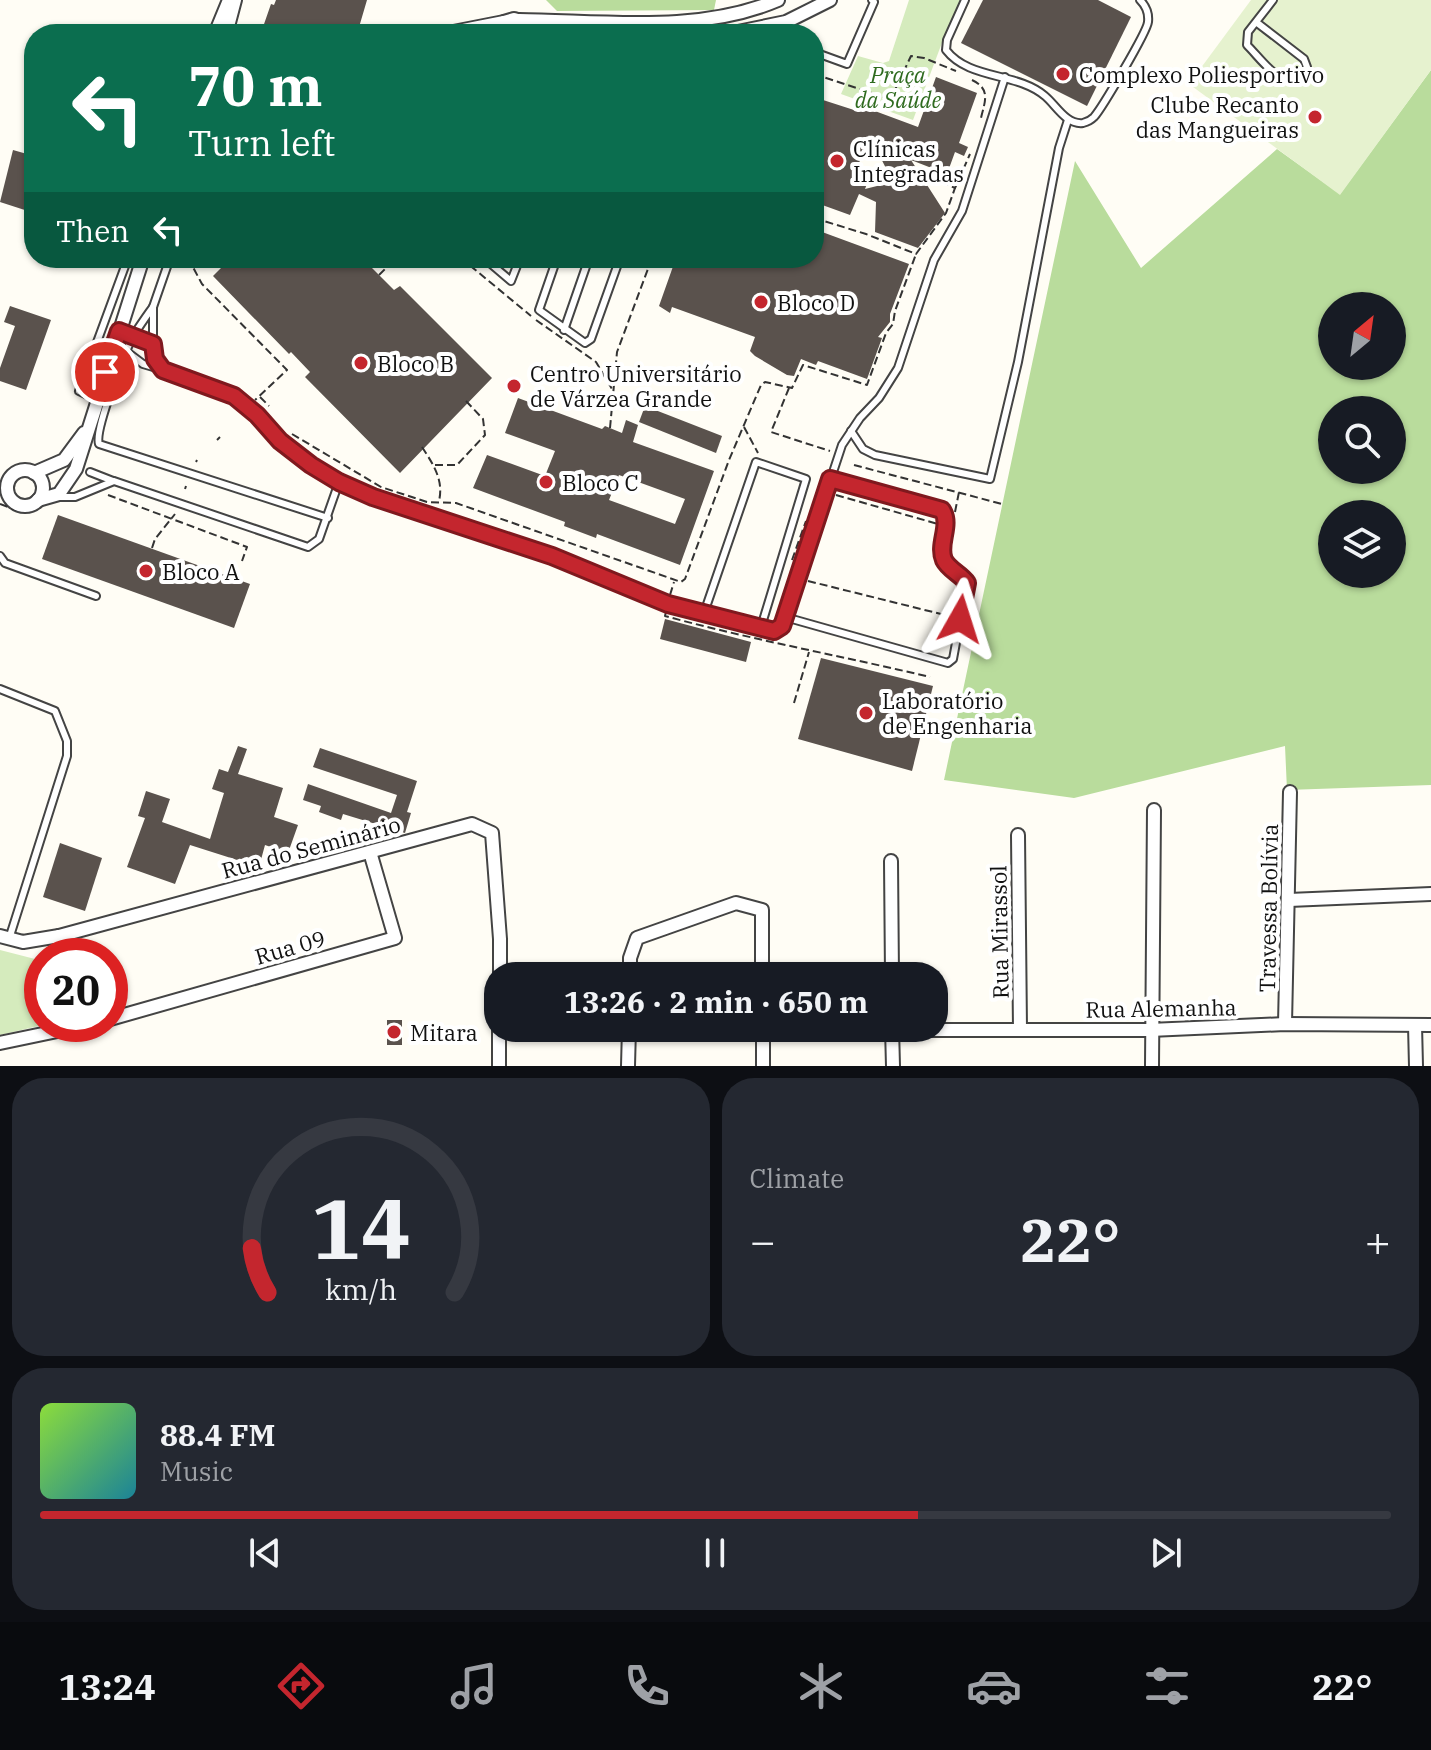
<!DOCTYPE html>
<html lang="en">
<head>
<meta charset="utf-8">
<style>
  body { margin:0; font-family:"IBM Plex Serif",serif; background:#242831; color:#f1f3f6; height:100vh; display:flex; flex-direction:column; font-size:30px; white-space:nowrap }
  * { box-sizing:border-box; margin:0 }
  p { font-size:26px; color:#9ea1a6 }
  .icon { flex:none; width:44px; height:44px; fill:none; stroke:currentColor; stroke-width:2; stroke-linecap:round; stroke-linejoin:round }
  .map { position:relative; height:1066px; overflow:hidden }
  .details { display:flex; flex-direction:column; gap:12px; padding:12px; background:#0d0f14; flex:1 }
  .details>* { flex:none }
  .top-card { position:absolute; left:24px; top:24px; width:800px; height:244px; border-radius:32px; box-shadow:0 2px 6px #0004; background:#0b6e4f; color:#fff; overflow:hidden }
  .needle { width:52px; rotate:29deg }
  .fabs { position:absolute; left:1318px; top:292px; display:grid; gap:16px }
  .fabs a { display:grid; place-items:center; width:88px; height:88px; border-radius:50%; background:#171b24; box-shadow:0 2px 6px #0004; font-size:40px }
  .speed { position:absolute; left:24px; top:938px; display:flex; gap:16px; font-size:40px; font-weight:700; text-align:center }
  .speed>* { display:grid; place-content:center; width:104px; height:104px; border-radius:50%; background:#171b24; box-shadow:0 2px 6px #0004; line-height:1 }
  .speed .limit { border:12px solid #d22; background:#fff; color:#111 }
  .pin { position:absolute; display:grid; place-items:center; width:68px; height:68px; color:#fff; margin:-34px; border:4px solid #fff; border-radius:50%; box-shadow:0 2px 8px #0007 }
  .me { position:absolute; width:88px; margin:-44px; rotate:6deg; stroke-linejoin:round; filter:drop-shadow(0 0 6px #0008) }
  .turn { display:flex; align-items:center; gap:28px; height:168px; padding:0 32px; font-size:36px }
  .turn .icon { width:104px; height:104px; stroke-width:2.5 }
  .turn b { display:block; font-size:56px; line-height:68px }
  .then { display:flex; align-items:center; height:76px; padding:0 32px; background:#0003; gap:16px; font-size:30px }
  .big { font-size:60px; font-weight:700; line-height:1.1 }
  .details .card { flex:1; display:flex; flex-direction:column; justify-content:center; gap:12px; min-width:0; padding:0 28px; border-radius:32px; background:#242831 }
  .details .dial { align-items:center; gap:0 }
  .dial svg { height:208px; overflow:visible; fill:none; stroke:#363941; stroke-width:7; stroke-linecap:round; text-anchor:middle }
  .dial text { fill:#f1f3f6; stroke:none }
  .song { display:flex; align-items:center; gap:24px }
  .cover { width:96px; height:96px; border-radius:12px; background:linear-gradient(135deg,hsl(90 70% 55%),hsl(190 70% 35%)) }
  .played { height:8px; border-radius:4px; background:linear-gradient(90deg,#c4262e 65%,#363941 65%) }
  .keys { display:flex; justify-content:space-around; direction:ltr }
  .heat { display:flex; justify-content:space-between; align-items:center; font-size:44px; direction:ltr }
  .details .tiles { flex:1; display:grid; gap:12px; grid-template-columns:1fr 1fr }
  .card:last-child { grid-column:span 2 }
  .trip { position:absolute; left:484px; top:962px; width:464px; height:80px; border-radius:32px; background:#171b24; box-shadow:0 2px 6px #0004; font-weight:700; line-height:80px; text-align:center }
  .tab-bar { display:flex; height:128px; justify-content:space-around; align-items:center; background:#090b0e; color:#9ea1a6 }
  .tab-bar .icon { width:56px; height:56px }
  .tab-bar .selected { color:#c4262e }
  .tab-bar b { font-size:36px; color:#f1f3f6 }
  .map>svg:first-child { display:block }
  .green { fill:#d5ebbd }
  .forest { fill:#b9dc9c; fill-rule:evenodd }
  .pitch { fill:#e6f2cf }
  .building { fill:#5a524d; fill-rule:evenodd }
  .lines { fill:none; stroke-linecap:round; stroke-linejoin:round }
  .lane-casing { stroke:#444; stroke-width:10 }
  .street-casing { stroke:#444; stroke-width:16 }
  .path { stroke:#333; stroke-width:2; stroke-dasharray:8 4; stroke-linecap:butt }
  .lane { stroke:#fff; stroke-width:6 }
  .street { stroke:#fff; stroke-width:12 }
  .route-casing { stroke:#7f191e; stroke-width:20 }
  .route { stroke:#c4262e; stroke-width:14 }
  .poi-dot { fill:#c4262e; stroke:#fff; stroke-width:3 }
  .labels { text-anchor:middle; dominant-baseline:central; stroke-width:8; stroke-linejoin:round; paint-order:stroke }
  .park-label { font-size:22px; font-style:italic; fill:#2f6b1f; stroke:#fff }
  .poi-label { font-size:22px; fill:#111; stroke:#fff; text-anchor:start }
  .street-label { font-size:22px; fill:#111; stroke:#fff }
</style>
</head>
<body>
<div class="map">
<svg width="1431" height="1066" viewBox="0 0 1431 1066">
  <rect width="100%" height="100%" fill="#fffdf5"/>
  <g class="green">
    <polygon points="909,0 962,0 946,32 913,120 841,94 858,56 883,63 889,61"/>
    <polygon points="0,950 35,959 42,957 42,1024 47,1024 0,1035"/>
  </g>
  <g class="forest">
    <polygon points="546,0 716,0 714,10 557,11"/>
    <path d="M1431,70V785L1287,790L1285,746L1074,798L944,780L1075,161L1141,268L1277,149L1340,194ZM1332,306H1392V366H1332ZM1332,410H1392V470H1332ZM1332,514H1392V574H1332Z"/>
  </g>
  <polygon class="pitch" points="1251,0 1431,0 1431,70 1340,195 1189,84"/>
  <g class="building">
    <polygon points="276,0 367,0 357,34 338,29 328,34 285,34 263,27 271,4 274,5"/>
    <polygon points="983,0 1098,0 1131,17 1087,106 961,43"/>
    <path d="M936,77L977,93L959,143L968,147L964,156L955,152L947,174L911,160L945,213L918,248L875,232L876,202L859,194L850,215L814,202V110L819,112L823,100L854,110L856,104L918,127ZM869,135L893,182L865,189L872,171L858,166Z"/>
    <polygon points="13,150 34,156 34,213 0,202"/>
    <polygon points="814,229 909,264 890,314 890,322 878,337 882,338 867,379 818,361 816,365 801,359 794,376 787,375 755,356 750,351 755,337 672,307 670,313 659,306 676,258 814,258"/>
    <polygon points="231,258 362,258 394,290 400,286 492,378 400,473 305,377 310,372 291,352 289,354 213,276"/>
    <polygon points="10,306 51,320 26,390 0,381 0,368 15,326 4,322"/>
    <path d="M518,398L602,429L605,426L622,433L626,420L638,425L633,442L714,471L680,565L597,534L596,538L564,526L565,522L473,488L487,455L545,476L555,451L505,433ZM619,475L685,499L675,524L609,500Z"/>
    <polygon points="645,406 722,436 716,453 639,422"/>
    <polygon points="58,515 250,584 234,628 42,559"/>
    <polygon points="665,619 751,642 746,662 660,639"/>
    <polygon points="821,658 933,686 912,771 798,739"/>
    <polygon points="238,746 247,749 238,774 283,788 274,817 298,825 288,853 265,845 259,867 190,845 175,884 127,867 145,818 138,816 146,791 170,799 162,822 210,839 224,793 212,789 219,769 228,772"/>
    <polygon points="320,748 417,781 407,812 411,813 405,833 343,814 341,820 319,812 321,806 303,800 308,784 391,813 397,795 313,767"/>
    <polygon points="60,843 102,858 85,911 43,897"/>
    <rect x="387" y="1020" width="15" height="25"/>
  </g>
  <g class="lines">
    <defs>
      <g id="lane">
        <path d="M965,0L947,40L946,50C969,80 1017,72 1045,96C1056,105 1066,125 1083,123C1087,122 1091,120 1094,117C1102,108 1147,32 1148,22C1149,13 1146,6 1140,0"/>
        <path d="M1256,22L1304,59L1307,67C1288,100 1264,62 1247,45L1248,32L1273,0"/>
        <polyline points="814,52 847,64 874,2 872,0"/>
        <polyline points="170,258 153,307 153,351 158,366 171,374 234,396 244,402 280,441 326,476 373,497 552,556 673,605 777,631 782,626 842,445 860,418 879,398 898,368 934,260 962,211 1005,77"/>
        <polyline points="484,258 511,281 520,258"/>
        <polyline points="557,258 539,310 585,343 591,339 620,258"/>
        <path d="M153,307C147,315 141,324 135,333C126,348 94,431 99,444L328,518"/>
        <polyline points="564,330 589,258"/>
        <polyline points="119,331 153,344"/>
        <polyline points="127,352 143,364 160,369"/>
        <polyline points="96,399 79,391 128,258"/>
        <polyline points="851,431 863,449 875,455 990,479 1018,362 1059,148 1068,120"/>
        <polyline points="90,472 113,481"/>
        <polyline points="56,497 75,497 114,481 308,547 319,539 339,482"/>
        <polyline points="0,556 5,563 96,596"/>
        <polyline points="704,613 756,462 806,479 761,627"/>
        <polyline points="785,617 948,663 953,659 967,583 944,561 946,514 942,510 830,479"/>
        <polyline points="0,689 55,711 67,741 67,756 9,939"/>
      </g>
      <g id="street">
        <path d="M519,20C605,21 698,34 778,0"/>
        <polyline points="215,34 229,0"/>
        <polyline points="226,34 235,0"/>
        <polyline points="443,34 504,22"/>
        <polyline points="497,34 504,22 514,19 524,22 530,34"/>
        <polyline points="728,34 786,22 830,0"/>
        <circle cx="25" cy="488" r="18"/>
        <polyline points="34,473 64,460 84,433"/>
        <polyline points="38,500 59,494 76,469 143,258"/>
        <polyline points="1018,835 1020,1029"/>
        <polyline points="891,861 892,976"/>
        <polyline points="1289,900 1431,894"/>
        <polyline points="0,936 23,942 59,936 472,824 492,833 500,939 500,976"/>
        <polyline points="59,936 65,956"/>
        <polyline points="630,976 630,958 637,938 736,903 762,910 762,976"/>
        <polyline points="110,1019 395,938 370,852"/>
        <polyline points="1285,1024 1290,792"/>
        <polyline points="1415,1025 1416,1066"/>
        <polyline points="763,1028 763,1066"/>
        <polyline points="892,1028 893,1066"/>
        <polyline points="892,1030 1150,1030 1285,1024 1431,1025"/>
        <polyline points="0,1043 91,1024"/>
        <polyline points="499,1066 499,1028"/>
        <polyline points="628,1066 629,1028"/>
        <polyline points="1152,1066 1154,810"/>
      </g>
    </defs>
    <use href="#lane" class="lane-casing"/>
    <use href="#street" class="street-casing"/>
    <g class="path">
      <polyline points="814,74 887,98 893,94 911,56 924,58 956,71"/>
      <path d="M972,80C991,89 985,101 981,118"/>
      <polyline points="919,172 955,188 970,154"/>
      <polyline points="814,218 866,234 916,254 946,213 955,188"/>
      <polyline points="188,258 202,284 287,370 255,400"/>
      <polyline points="461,258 531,316"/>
      <polyline points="379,275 396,258"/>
      <polyline points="536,320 596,362 612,389"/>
      <polyline points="789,388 771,432 830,451"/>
      <polyline points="260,397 269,406"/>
      <polyline points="744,427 758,453"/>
      <polyline points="610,428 617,352 652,258"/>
      <polyline points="292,434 381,487 427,502 456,503 681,582 685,579 729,460 761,385 765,382 792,388 803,365 867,385 886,333 893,324 895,311 916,254"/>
      <polyline points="217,440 220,437"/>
      <path d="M422,447C433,464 444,480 439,501"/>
      <polyline points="196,462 197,460"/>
      <polyline points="435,465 457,465 485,435 483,419 466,401"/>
      <polyline points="854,465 1002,504"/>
      <polyline points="185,489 186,486"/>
      <polyline points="108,495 247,547 242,561"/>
      <polyline points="836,495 938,524"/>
      <polyline points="0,504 16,510 30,510"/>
      <polyline points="955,512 959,492"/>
      <polyline points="152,548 155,539 175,514"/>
      <polyline points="792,560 806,521"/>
      <polyline points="808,581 953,617"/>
      <polyline points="670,595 674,582"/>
      <path d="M666,612L665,616C753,640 842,656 930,677"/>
      <polyline points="794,703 809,652"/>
    </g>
    <use href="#lane" class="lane"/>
    <use href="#street" class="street"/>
  </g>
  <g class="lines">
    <defs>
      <path id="route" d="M105,372L119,331L153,344L155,359L163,370L234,396L257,415L280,441L311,465L339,482L373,497L552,556L668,604L774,631L782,626L830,479L942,510C952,525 937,544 944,560C949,570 961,574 967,583L960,619"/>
    </defs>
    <use href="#route" class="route-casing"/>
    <use href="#route" class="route"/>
  </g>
  <g class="poi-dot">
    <circle cx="1063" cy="74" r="8"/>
    <circle cx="1315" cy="117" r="8"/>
    <circle cx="837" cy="161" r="8"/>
    <circle cx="761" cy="302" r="8"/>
    <circle cx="361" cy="363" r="8"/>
    <circle cx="514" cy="386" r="8"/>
    <circle cx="546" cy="482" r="8"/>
    <circle cx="146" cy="571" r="8"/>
    <circle cx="866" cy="713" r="8"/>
    <circle cx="394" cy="1032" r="8"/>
  </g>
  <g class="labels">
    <g class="park-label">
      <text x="898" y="74">Praça<tspan x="898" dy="25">da Saúde</tspan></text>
    </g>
    <g class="poi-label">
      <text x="1079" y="74">Complexo Poliesportivo</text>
      <text x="1299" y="104" text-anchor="end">Clube Recanto<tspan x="1299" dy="25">das Mangueiras</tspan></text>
      <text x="853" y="148">Clínicas<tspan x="853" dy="25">Integradas</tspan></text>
      <text x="777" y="302">Bloco D</text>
      <text x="377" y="363">Bloco B</text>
      <text x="530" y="373">Centro Universitário<tspan x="530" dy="25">de Várzea Grande</tspan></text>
      <text x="562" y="482">Bloco C</text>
      <text x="162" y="571">Bloco A</text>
      <text x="882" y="700">Laboratório<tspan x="882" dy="25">de Engenharia</tspan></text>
      <text x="410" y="1032">Mitara</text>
    </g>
    <g class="street-label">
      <text transform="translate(311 847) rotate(-15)">Rua do Seminário</text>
      <text transform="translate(1268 908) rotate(-89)">Travessa Bolívia</text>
      <text transform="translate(999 932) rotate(-91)">Rua Mirassol</text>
      <text transform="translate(290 947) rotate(-16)">Rua 09</text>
      <text transform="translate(1161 1008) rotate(-1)">Rua Alemanha</text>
    </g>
  </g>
</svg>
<div class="fabs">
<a><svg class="needle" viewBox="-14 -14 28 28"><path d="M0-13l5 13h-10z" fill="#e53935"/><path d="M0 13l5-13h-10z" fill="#9ea1a6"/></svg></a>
<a><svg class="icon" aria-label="search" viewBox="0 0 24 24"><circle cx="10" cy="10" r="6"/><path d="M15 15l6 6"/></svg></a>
<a><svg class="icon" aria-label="layers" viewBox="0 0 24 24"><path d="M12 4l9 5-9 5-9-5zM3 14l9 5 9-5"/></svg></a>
</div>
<div class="speed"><div class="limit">20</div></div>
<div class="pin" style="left:105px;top:372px;background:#d93025"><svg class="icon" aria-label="arrive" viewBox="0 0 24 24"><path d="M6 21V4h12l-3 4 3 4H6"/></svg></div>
<svg class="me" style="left:960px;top:619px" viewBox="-20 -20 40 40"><path d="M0-17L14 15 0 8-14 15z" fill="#c4262e" stroke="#fff" stroke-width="4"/></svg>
<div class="trip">13:26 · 2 min · 650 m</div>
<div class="top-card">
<div class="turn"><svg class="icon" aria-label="left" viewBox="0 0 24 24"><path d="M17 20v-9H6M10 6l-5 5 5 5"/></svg><div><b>70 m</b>Turn left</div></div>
<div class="then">Then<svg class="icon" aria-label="left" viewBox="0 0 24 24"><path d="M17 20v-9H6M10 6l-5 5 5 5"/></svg></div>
</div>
</div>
<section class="details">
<div class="tiles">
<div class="card dial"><svg viewBox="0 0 100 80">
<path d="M14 69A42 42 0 1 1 86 69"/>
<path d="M14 69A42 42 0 0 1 8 52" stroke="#c4262e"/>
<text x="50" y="56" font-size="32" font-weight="700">14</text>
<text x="50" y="72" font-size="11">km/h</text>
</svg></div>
<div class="card"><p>Climate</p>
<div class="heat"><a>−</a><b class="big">22°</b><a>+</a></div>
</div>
<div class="card">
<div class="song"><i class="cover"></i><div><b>88.4 FM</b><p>Music</p></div></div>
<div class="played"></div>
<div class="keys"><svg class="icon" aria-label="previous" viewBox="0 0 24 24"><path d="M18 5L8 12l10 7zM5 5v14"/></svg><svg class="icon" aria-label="pause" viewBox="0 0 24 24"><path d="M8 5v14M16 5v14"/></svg><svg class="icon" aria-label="next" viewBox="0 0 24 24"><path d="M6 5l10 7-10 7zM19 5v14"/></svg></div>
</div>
</div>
</section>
<nav class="tab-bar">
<b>13:24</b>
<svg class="icon selected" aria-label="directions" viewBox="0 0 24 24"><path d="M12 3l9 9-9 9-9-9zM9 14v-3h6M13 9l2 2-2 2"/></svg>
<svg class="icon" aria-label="music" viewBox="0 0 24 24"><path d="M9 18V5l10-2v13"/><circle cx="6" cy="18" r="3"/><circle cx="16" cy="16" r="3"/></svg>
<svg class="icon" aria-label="phone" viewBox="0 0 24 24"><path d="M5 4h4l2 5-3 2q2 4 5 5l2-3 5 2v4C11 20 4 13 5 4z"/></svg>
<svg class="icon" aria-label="climate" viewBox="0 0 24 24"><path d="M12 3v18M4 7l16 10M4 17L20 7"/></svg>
<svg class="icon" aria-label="car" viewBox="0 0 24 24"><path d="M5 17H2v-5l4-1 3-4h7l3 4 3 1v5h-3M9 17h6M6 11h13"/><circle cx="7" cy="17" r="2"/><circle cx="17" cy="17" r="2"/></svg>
<svg class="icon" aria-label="filters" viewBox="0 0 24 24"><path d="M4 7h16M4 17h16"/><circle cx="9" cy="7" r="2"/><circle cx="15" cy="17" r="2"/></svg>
<b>22°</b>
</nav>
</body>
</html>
